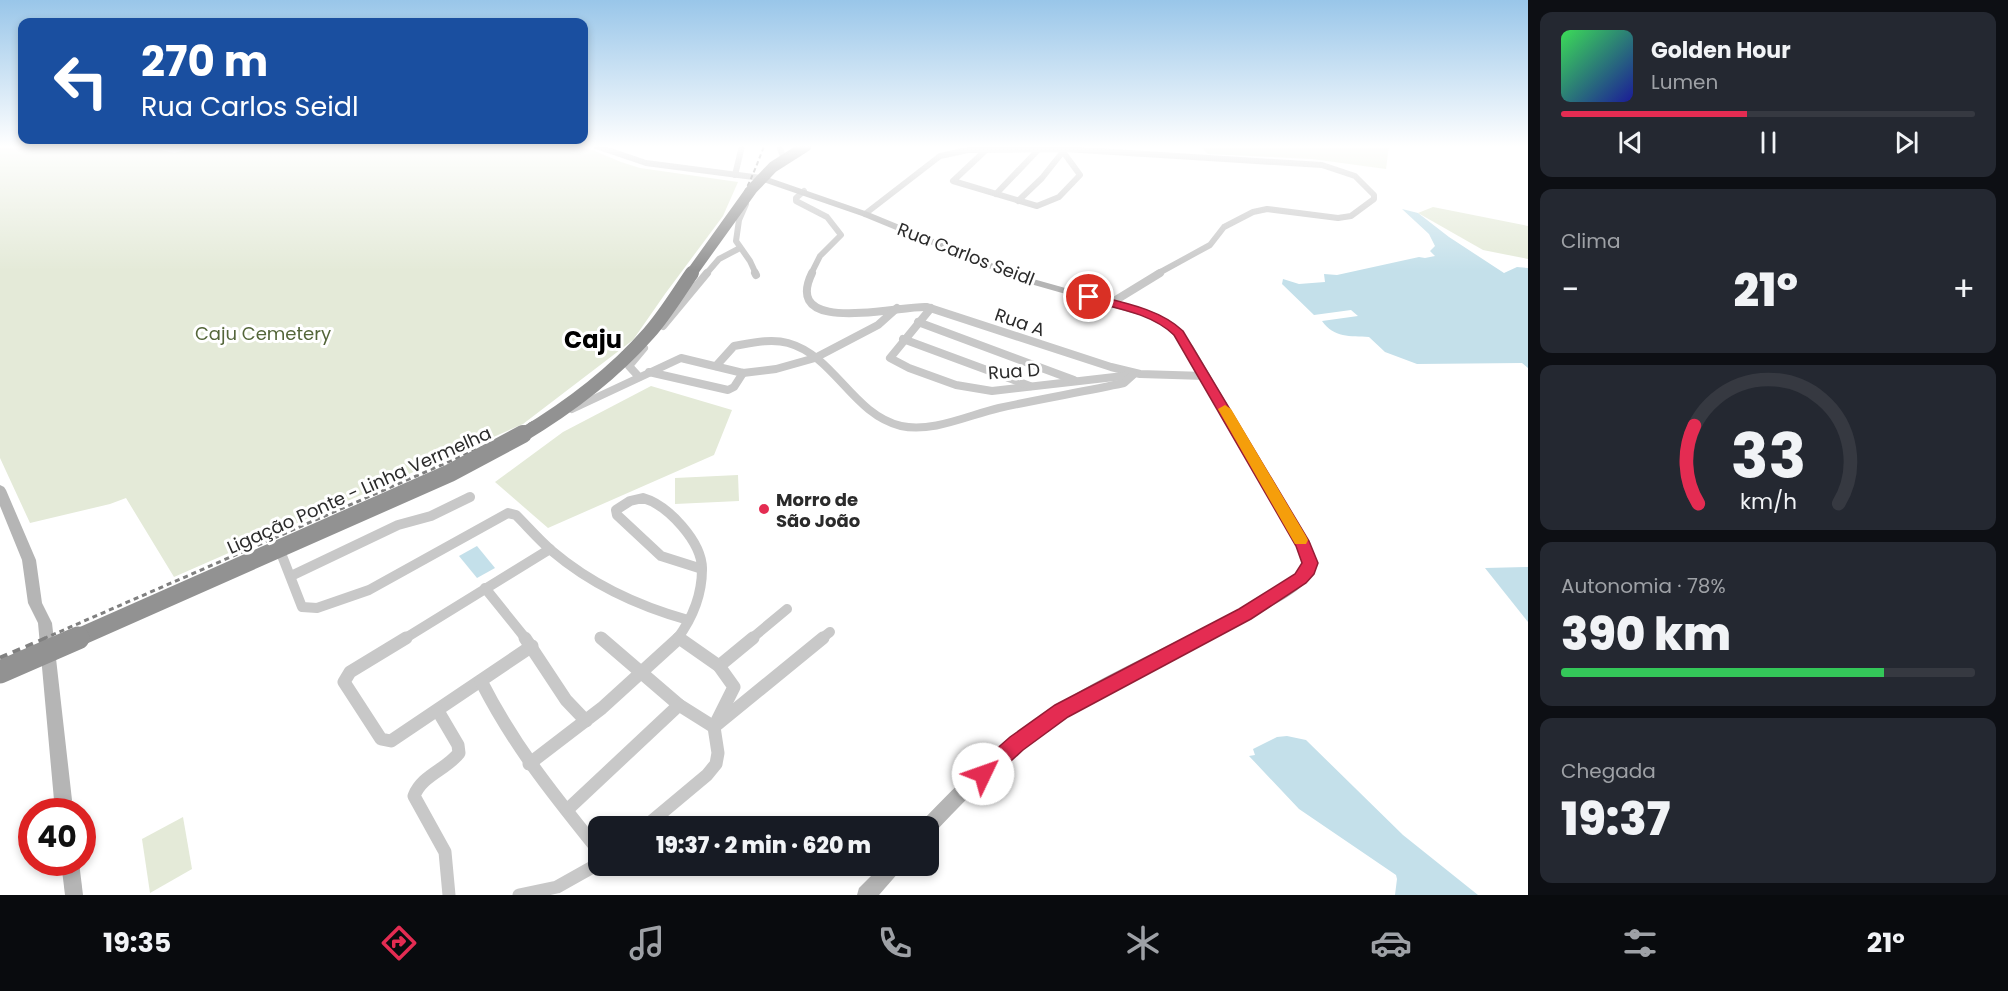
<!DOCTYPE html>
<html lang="pt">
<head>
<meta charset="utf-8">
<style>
  body { margin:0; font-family:Poppins,sans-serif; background:#242831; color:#f1f3f6; height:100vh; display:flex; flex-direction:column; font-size:22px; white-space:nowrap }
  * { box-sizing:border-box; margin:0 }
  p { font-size:20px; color:#9ea1a6 }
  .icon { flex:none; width:33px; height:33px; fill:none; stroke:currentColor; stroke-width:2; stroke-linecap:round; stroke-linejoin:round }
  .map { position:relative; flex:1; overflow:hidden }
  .panel { display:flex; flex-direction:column; gap:12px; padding:12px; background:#0d0f14; width:480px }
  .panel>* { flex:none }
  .banner { position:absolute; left:18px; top:18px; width:570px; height:126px; border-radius:12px; box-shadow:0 3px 9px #0003; background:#1a4fa0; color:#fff; overflow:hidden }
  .speed { position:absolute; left:18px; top:798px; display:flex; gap:12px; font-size:30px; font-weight:700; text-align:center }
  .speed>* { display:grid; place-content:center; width:78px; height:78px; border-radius:50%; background:#171b24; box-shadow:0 3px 9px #0003; line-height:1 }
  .speed .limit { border:9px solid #d22; background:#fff; color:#111 }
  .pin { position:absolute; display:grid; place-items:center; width:51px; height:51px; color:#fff; margin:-26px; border:3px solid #fff; border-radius:50%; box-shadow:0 2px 6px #0007 }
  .me { position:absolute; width:66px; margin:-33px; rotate:48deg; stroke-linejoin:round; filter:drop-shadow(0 0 4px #0008) }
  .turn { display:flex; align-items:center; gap:21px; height:126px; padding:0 24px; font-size:27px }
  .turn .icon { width:78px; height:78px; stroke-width:2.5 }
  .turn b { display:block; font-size:42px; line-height:51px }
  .big { font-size:45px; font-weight:800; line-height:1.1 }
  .panel .card { flex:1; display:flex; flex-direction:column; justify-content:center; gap:9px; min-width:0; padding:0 21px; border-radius:12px; background:#242831 }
  .panel .dial { align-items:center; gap:0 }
  .dial svg { height:156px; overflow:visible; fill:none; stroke:#363941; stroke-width:7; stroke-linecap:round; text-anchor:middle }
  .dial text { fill:#f1f3f6; stroke:none }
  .song { display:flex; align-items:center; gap:18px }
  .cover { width:72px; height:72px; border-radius:9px; background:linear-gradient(135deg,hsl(130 70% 55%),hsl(240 70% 35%)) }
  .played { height:6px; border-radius:3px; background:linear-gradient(90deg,#e42c52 45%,#363941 45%) }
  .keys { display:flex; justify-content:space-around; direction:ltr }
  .heat { display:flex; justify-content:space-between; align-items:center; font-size:33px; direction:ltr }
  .charge { height:9px; border-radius:4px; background:linear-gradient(90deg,#34c759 78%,#363941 0) }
  .trip { position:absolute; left:588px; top:816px; width:351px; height:60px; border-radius:12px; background:#171b24; box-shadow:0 3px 9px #0003; font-weight:800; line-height:60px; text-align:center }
  .tabs { display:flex; height:96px; justify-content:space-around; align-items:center; background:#090b0e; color:#9ea1a6 }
  .tabs .icon { width:42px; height:42px }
  .tabs .active { color:#e42c52 }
  .tabs b { font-size:27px; color:#f1f3f6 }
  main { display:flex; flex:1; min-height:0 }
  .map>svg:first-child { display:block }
  .green { fill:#e4ead8 }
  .water { fill:#c4e0ea }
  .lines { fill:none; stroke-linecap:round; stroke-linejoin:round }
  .street-far3 { stroke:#c8c8c8; stroke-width:6 }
  .street-far2 { stroke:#c8c8c8; stroke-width:8 }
  .street-far1 { stroke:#c8c8c8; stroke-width:10 }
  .street { stroke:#c8c8c8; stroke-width:13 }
  .secondary { fill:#b5b5b5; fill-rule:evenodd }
  .rail-far2 { stroke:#808080; stroke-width:2; stroke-dasharray:4.5 3; stroke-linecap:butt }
  .rail-far1 { stroke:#808080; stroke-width:3; stroke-dasharray:5 4; stroke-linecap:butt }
  .rail { stroke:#808080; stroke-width:4.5; stroke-dasharray:8 6; stroke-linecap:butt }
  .highway-bridge-far3 { stroke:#929292; stroke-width:11 }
  .highway-bridge-far2 { stroke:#929292; stroke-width:14 }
  .highway-bridge-far1 { stroke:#929292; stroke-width:18 }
  .highway-bridge { stroke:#929292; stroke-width:23 }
  .route { fill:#e42c52; stroke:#941d35; stroke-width:1.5 }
  .slow { fill:#f59e0b }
  .poi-dot { fill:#e42c52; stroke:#fff; stroke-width:2 }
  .labels { text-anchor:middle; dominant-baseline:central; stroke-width:6; stroke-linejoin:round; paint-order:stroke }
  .street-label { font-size:18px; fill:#2b2b2b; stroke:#fff }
  .park-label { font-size:18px; fill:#54663a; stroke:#fff }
  .poi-label { font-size:18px; font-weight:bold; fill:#2b2b2b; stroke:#fff; text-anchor:start }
  .district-label { font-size:24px; font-weight:bold; fill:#000; stroke:#fff }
</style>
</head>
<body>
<main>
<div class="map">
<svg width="1528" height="895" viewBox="0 0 1528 895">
  <rect width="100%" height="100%" fill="#fff"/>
  <g class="green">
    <polygon points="0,146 143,146 174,153 202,146 583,146 621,162 640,168 738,182 723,216 665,294 633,340 523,424 174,577 126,498 110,504 30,523 0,458"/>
    <polygon points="1200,146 1389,146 1386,169 1312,159 1208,154"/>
    <polygon points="1433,207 1528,226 1528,259 1483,250 1418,213"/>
    <polygon points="651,386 732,410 714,455 548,528 495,482 563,432"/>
    <polygon points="738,475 739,501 675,504 675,478"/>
    <polygon points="183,817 192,869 150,893 142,839"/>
  </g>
  <g class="water">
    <path d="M1402,209L1418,213L1449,237L1504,273L1517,267L1528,268V368L1522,363L1417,364L1385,352L1369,337C1350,336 1334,338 1322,321L1358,316L1351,310L1314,315L1282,284L1283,279L1299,284L1325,282L1324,274L1337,275L1419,257L1425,258L1435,256L1430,251L1435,246L1429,234Z"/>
    <polygon points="477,546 495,568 477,578 459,556"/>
    <polygon points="1528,567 1528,622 1485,568"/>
    <polygon points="1287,736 1306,740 1403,835 1478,895 1395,895 1397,879 1396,875 1299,809 1249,756 1255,755 1253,749 1277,737"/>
  </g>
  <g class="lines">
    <g class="street-far3">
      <polyline points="596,146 646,163 761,178"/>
      <polyline points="779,146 784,159"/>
      <polyline points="986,150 953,181 1037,206 1059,197 1080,175 1064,153"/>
      <polyline points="735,175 742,146"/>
      <polyline points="804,191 796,198 796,201 827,217 841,235 820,256 811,274"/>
      <polyline points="996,194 1038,150"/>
      <polyline points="1018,201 1042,178 1065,149"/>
      <polyline points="746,204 739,220 736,241 750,261 756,274"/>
      <polyline points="865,214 940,156 968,150 1065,149 1322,165 1355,176 1374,195 1374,199 1351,216 1338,218 1267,209 1253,212 1224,227 1210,245 1157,274"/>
      <polyline points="706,274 719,259 740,248"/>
    </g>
    <g class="street-far2">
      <polyline points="755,273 756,275"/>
      <path d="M812,273C781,337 899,305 927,307L1111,367L1140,374L1205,376"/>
      <polyline points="1111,303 1160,273"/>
      <polyline points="931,308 890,358 909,368 956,385 992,391 1132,375"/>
      <polyline points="918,322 1074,380"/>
      <polyline points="663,326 707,273"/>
      <polyline points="903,339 1030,386"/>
      <path d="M716,366L734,346C751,343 771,338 788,343C835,356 852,414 901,426C932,433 969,415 999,408C1040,399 1082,392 1124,383L1134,374"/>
      <polyline points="649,372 728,390 734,387 743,373"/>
      <polyline points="639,377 629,366 644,348"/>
      <polyline points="572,409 681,358 743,373 776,369 815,358 878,325 897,308"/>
    </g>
    <g class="street-far1">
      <path d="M643,498C668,505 702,542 702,569L661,556L617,515L616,510L630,501Z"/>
      <path d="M279,548L302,607L317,608L369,590L508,513L516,515C528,527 539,540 552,551C592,585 638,606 688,620"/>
      <polyline points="291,576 398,525 431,516 470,497"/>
      <polyline points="485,588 526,639"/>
      <polyline points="600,637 602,639"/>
      <polyline points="404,639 550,549"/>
      <path d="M677,639C692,619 702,594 702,569"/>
      <polyline points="751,639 787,609"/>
      <polyline points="821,639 830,632"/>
    </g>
    <g class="street">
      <polyline points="406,638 350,672 344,682 381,739 391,741 532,646"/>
      <polyline points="525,638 566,700 586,721"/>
      <polyline points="601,638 679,705 714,727 823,638"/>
      <polyline points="719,666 753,638"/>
      <path d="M481,681C514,746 553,794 598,850"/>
      <path d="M438,711L458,745L459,753C446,770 422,775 414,796L445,852L449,895"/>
      <polyline points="529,764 602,708 679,638"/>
      <polyline points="567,810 679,705"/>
      <polyline points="646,826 707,775 716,764 718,753 714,727 734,687 719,666 679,638"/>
      <polyline points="519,895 557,887 598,864"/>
    </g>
    <g class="secondary">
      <path d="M758,176H764L868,212L1026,277L1151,312L1174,323L1193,346L1311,546C1325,580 1292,594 1267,609C1201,645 1132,675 1068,715C1017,746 975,790 934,833L928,836V826H919L922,821C963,778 1006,736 1057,705C1124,663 1199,634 1267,594C1289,581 1309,575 1298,547L1183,347L1166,327L1143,316L1020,281L862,216L758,180Z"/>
      <polygon points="0,485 4,487 6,490 36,560 42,603 52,623 72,800 69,806 63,809 57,806 54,800 38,623 28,603 22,560 0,506"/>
      <polygon points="61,862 79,862 83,895 65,895"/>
      <polygon points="881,866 902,866 899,872 879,895 857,895 859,888"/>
    </g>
    <path class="rail-far2" d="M691,274C726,231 745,198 764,146"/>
    <polyline class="rail-far1" points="43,639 494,442 542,418 614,367 629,353 693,273"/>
    <polyline class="rail" points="0,658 47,638"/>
    <polyline class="highway-bridge-far3" points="691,274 752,189 773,167 806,146"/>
    <path class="highway-bridge-far2" d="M521,436C568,408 613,374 649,333C665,315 678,293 692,273"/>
    <polyline class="highway-bridge-far1" points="75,639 450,473 523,434"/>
    <polyline class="highway-bridge" points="0,672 78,638"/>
  </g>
  <linearGradient id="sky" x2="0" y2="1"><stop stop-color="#99c6e9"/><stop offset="0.54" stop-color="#fff"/><stop offset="1" stop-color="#fff" stop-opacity="0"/></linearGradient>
  <rect width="1528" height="271" fill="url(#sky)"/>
  <path class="route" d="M1089,294C1120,302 1159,308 1183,331L1309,541L1318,563L1314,574L1306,583L1251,619L1068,717L1023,750L990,780L983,783L976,780L974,774L976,767L1010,737L1055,705L1239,609L1295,574L1302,563L1296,546L1174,335C1151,313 1115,308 1085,300V295Z"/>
  <polygon class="slow" points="1225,405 1231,409 1306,536 1308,540 1306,544 1295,544 1218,409"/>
  <circle class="poi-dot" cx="764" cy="509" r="6"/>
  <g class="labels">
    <g class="street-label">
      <text transform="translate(966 254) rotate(21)">Rua Carlos Seidl</text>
      <text transform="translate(1020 322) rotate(19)">Rua A</text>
      <text transform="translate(1014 371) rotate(-4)">Rua D</text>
      <text transform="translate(359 490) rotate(-24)">Ligação Ponte - Linha Vermelha</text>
    </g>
    <g class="park-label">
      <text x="263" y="333">Caju Cemetery</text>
    </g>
    <g class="poi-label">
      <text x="776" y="499">Morro de<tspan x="776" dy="21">São João</tspan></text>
    </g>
    <g class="district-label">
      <text x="593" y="339">Caju</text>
    </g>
  </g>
</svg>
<div class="speed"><div class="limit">40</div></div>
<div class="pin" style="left:1089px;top:297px;background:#d93025"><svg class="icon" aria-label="arrive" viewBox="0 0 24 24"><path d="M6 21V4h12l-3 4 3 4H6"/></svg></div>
<svg class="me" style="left:983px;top:774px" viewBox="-20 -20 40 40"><circle r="19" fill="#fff"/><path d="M0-13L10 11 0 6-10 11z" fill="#e42c52"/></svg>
<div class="trip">19:37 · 2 min · 620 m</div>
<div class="banner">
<div class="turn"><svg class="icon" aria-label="left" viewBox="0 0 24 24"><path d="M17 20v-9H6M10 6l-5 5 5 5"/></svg><div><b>270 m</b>Rua Carlos Seidl</div></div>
</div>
</div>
<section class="panel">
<div class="card">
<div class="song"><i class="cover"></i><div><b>Golden Hour</b><p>Lumen</p></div></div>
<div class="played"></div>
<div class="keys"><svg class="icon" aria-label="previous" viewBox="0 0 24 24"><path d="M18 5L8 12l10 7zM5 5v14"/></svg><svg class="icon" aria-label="pause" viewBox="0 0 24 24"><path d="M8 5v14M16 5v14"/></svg><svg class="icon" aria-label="next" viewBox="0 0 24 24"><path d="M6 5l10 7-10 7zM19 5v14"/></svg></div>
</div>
<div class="card"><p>Clima</p>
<div class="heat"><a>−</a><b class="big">21°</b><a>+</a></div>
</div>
<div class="card dial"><svg viewBox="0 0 100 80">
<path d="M14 69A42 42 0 1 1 86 69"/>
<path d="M14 69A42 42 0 0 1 12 29" stroke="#e42c52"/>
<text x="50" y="56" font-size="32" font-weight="700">33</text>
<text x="50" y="72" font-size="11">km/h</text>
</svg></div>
<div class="card"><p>Autonomia · 78%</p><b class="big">390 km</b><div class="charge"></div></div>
<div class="card"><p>Chegada</p><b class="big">19:37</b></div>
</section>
</main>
<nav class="tabs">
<b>19:35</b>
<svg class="icon active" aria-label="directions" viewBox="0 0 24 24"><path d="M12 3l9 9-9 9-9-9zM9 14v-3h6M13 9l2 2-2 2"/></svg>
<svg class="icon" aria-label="music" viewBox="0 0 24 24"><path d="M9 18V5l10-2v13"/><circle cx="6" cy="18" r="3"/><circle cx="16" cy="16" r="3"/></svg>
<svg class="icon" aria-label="phone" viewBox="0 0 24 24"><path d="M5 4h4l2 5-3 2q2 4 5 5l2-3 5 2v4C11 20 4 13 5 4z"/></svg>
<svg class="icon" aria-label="climate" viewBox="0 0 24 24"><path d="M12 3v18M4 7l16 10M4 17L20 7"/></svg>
<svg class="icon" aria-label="car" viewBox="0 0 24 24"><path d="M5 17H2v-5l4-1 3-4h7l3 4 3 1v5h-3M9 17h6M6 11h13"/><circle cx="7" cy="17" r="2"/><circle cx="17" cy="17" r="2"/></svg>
<svg class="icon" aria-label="filters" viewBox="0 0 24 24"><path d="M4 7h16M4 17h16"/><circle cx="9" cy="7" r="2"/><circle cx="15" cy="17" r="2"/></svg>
<b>21°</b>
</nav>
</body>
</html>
